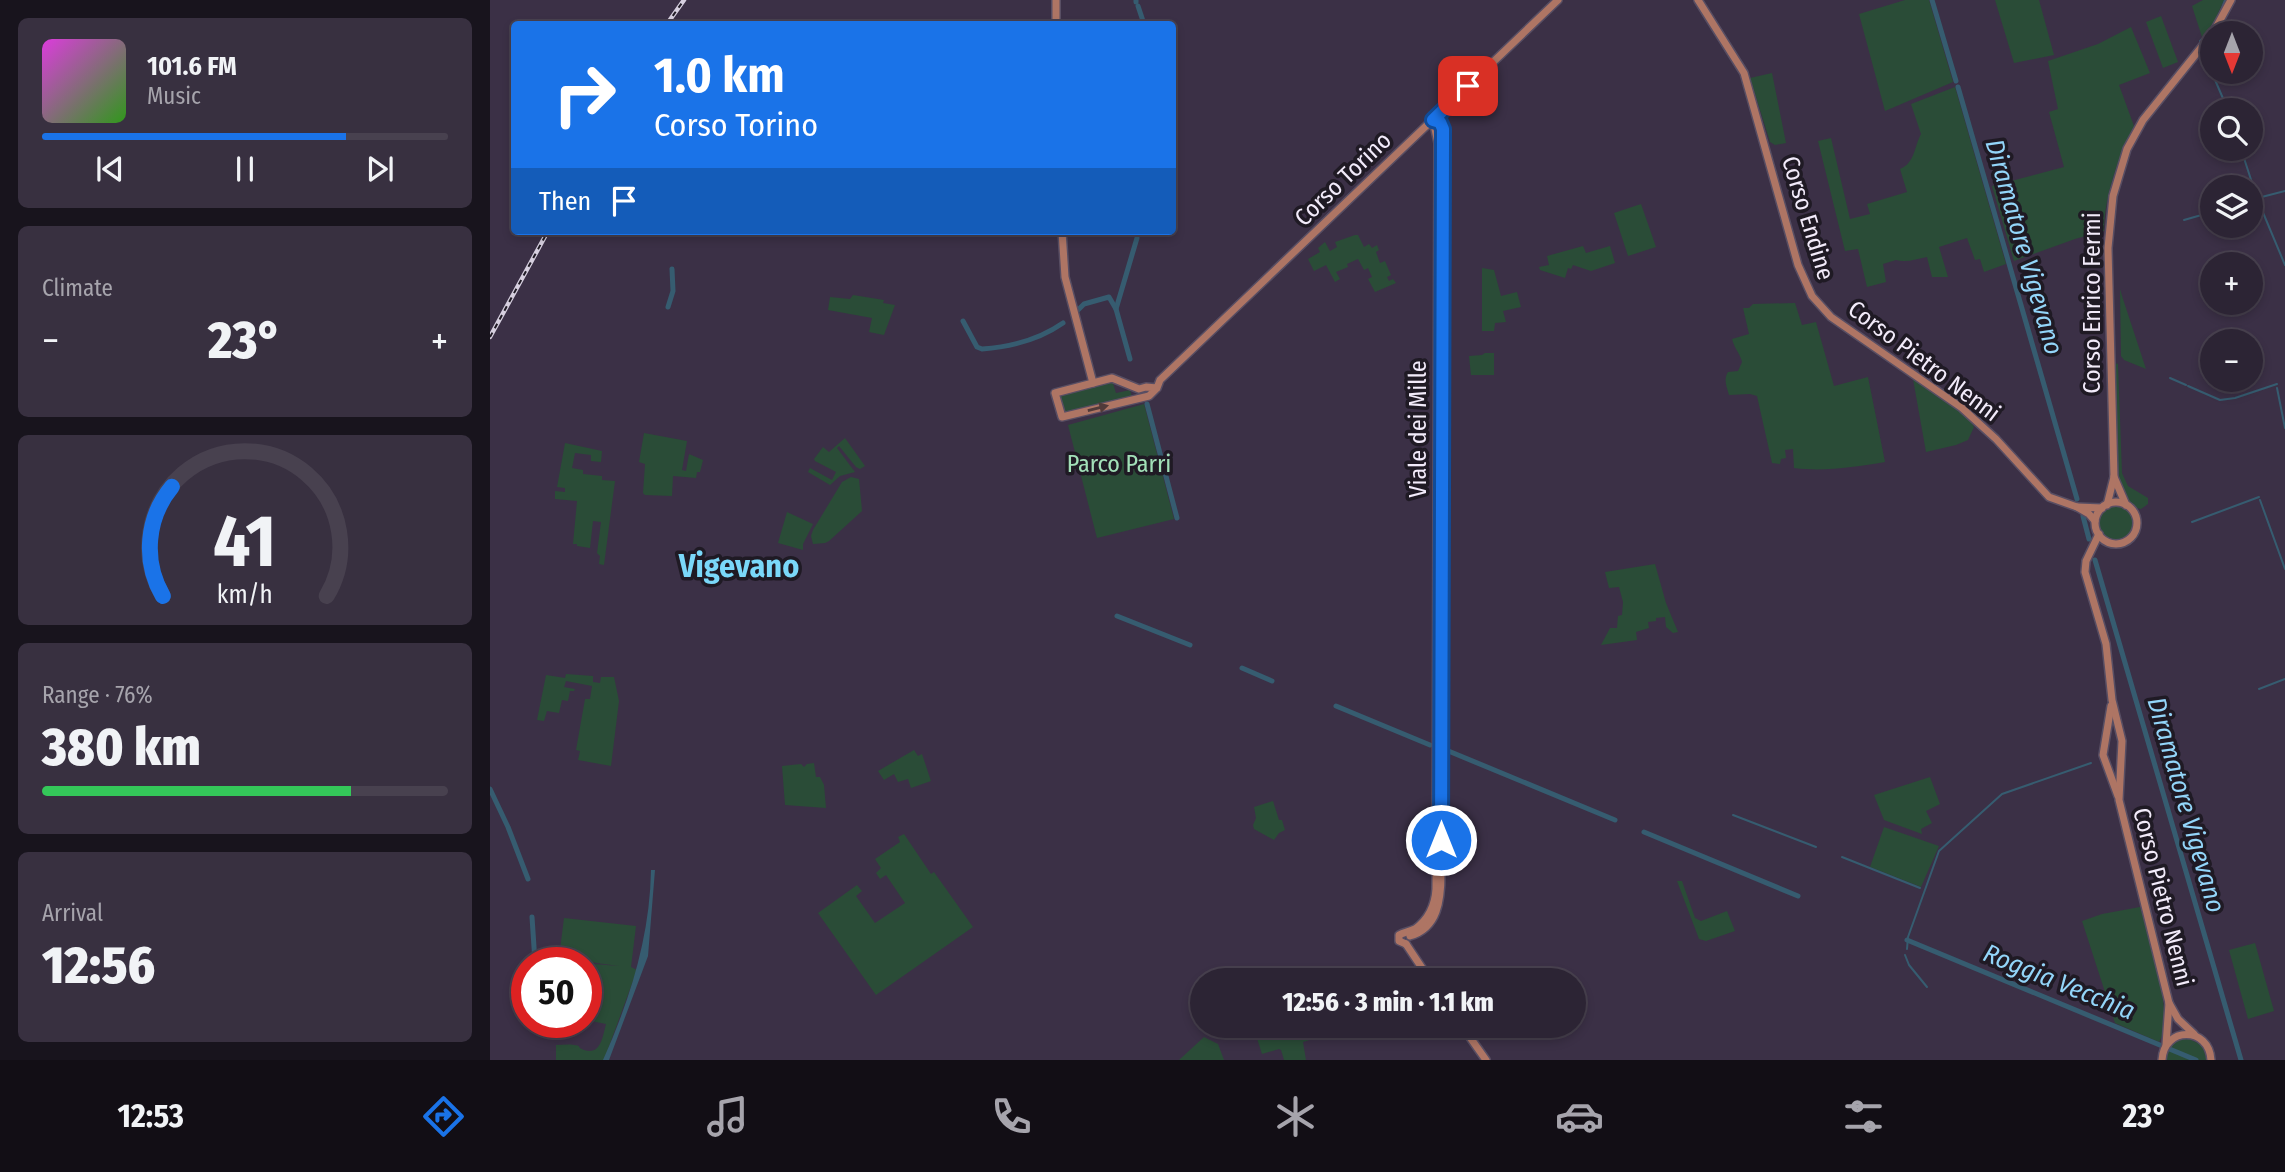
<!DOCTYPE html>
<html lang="en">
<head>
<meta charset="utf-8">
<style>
  body { margin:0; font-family:"Fira Sans Condensed",sans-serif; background:#383040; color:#f1f3f6; height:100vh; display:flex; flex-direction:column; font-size:26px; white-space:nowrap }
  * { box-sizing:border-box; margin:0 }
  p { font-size:23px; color:#a6a4ac }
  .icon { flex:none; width:38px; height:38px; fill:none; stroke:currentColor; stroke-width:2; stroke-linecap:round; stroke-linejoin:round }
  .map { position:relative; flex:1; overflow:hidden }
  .panel { display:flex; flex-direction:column; gap:18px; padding:18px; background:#18141d; width:490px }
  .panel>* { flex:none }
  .top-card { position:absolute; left:21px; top:21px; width:665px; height:214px; border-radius:7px; box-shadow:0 4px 10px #0003,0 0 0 2px #48414f; background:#1a73e8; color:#fff; overflow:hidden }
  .needle { width:46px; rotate:180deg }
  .tools { position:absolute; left:1710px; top:21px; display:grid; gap:14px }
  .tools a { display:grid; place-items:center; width:63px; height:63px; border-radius:50%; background:#2c2434; box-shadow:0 4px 10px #0003,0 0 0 2px #48414f; font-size:35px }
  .speed { position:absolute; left:21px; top:947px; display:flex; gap:14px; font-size:35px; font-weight:700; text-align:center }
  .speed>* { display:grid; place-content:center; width:91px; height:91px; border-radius:50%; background:#2c2434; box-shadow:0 4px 10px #0003,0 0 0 2px #48414f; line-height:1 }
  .speed .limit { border:10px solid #d22; background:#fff; color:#111 }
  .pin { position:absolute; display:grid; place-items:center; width:60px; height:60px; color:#fff; margin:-30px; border-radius:14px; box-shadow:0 4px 10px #0006 }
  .me { position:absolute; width:77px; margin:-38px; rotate:0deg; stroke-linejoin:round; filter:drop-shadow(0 0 5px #0008) }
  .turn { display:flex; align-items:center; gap:24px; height:147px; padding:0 28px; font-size:32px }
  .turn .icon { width:91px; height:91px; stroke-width:2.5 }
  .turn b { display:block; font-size:49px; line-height:60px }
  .then { display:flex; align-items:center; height:66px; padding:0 28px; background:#0003; gap:14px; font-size:26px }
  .big { font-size:52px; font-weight:800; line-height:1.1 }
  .panel .card { flex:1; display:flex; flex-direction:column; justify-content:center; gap:10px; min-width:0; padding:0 24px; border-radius:10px; background:#383040 }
  .panel .dial { align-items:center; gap:0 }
  .dial svg { height:182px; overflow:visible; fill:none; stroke:#48414f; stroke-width:7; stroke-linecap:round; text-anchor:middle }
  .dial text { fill:#f1f3f6; stroke:none }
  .song { display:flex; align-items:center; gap:21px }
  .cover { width:84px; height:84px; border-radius:10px; background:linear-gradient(135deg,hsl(300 70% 55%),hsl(110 70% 35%)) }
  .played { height:7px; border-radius:4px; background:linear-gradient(90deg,#1a73e8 75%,#48414f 75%) }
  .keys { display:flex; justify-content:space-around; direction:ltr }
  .heat { display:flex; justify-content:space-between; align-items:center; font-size:38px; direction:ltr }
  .charge { height:10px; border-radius:5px; background:linear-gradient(90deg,#34c759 76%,#48414f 0) }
  .trip { position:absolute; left:700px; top:968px; width:396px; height:70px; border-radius:35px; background:#2c2434; box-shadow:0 4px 10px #0003,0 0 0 2px #48414f; font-weight:800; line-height:70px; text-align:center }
  .dock { display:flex; height:112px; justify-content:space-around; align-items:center; background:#120e15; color:#a6a4ac }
  .dock .icon { width:49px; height:49px }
  .dock .active { color:#1a73e8 }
  .dock b { font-size:32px; color:#f1f3f6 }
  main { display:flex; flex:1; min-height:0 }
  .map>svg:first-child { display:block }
  .green { fill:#2a4c37 }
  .water { fill:#365c70 }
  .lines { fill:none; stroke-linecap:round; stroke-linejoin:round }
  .stream { stroke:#365c70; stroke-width:2 }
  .canal { stroke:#365c70; stroke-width:5 }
  .secondary-casing { stroke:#584e63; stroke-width:10 }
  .secondary { stroke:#ae7564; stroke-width:7 }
  .rail-casing { stroke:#d6cfdf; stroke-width:4.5 }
  .rail { stroke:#1f1a24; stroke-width:2; stroke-dasharray:5; stroke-linecap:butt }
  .oneway { fill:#513a3a }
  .route-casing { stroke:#114b97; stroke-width:18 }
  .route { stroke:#1a73e8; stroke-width:12 }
  .labels { text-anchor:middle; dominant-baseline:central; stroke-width:7; stroke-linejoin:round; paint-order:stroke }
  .street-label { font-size:24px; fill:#f2ebfa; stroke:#1f1a24 }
  .park-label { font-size:24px; fill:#a2e0b8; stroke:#1f1a24 }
  .water-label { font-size:26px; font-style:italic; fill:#93d5f9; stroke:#1f1a24 }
  .district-label { font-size:32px; font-weight:bold; fill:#7ad8f9; stroke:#1f1a24 }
</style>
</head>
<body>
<main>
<section class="panel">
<div class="card">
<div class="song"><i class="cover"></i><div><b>101.6 FM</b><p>Music</p></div></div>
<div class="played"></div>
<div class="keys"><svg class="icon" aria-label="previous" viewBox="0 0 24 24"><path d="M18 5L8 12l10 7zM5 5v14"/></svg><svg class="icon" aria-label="pause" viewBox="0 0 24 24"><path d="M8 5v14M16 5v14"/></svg><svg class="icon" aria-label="next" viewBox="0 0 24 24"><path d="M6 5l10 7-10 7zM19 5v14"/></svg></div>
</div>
<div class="card"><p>Climate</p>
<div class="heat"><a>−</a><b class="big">23°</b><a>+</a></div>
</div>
<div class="card dial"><svg viewBox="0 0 100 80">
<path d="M14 69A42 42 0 1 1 86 69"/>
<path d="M14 69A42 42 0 0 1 18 21" stroke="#1a73e8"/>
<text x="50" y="56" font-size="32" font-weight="700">41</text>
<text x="50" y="72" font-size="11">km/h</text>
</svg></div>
<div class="card"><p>Range · 76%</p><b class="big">380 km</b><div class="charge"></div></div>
<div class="card"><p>Arrival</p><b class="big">12:56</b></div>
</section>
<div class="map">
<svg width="1795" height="1060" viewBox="0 0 1795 1060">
  <rect width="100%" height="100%" fill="#3b3046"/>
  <g class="green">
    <polygon points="1415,0 1439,0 1463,82 1395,111 1369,14"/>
    <polygon points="1505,0 1549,0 1564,55 1524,63"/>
    <polygon points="1713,0 1734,0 1724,22 1712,37 1702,6"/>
    <polygon points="1671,16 1688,62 1673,68 1656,22"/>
    <path d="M1641,27L1660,73L1629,85L1644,126C1628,159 1615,193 1614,231L1585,239L1524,261L1502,186L1574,167L1559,112L1568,109L1558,61L1608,44Z"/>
    <polygon points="1282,73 1296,143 1285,145 1280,142 1260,78"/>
    <path d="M1465,87L1516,264L1494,272L1490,259L1485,260L1477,238L1449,247L1458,277H1442L1437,257C1427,259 1416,263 1406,260L1393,264L1396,282L1377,287L1368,249L1355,251L1328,141L1341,138L1360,219L1380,214L1377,204L1417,192L1410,169C1425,163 1424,147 1431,134L1421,104Z"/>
    <polygon points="1151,204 1166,247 1138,256 1124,213"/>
    <polygon points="865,235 868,235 874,247 879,244 882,248 887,245 889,250 886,252 890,263 895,261 901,275 897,277 899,281 903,279 906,283 885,292 878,279 882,277 878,268 874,270 868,259 857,264 858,267 846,272 850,279 845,282 836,265 824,271 818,259 830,252 828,248 835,242 840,251 847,247 845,242"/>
    <polygon points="1093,246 1096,253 1120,246 1125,263 1101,271 1083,265 1081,269 1078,268 1075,278 1050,270 1049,267 1059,265 1057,256"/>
    <polygon points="992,268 1004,270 1011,296 1027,292 1031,307 1013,311 1016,322 1005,323 1004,331 992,331"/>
    <polygon points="1630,289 1633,299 1656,369 1634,360 1631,356"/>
    <polygon points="363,295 394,300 393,303 405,305 394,335 379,332 382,318 338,310 340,297 360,299"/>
    <path d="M1305,303L1312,325L1326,322L1344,386L1378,377L1395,462C1365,467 1334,472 1304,468L1303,449L1295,450L1296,458L1291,459L1290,464L1282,463L1267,396L1260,394L1239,395C1237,387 1233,380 1238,372L1248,371L1252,362C1250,353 1245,350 1242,339L1259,334L1253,308H1259L1263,304Z"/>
    <polygon points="995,353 1004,353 1004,375 981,375 979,356 992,355"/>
    <path d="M1625,363L1628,364L1632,473L1638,486L1658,498V504L1651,509C1615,503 1626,391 1625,363Z"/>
    <polygon points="1423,379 1479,418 1484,427 1478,440 1466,445 1436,452"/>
    <polygon points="622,380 626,393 640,390 642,397 574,414 568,394"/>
    <polygon points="654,404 684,519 607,538 578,425"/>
    <polygon points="154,433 197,441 192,470 196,471 199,454 213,460 210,472 207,472 206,478 183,476 182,496 155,495 153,493 155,464 149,462"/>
    <polygon points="355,438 375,466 370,469 366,467 349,446 347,448 365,472 350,476 340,485 318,472 320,468 342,480 346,472 325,461 324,459 333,447 339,452"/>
    <polygon points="75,443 112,451 111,462 101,461 101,455 85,453 82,468 93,470 93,474 112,476 112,480 125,481 114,565 109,564 110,556 107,553 111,522 103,521 100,548 87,546 87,544 83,544 87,501 65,499 65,491 75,492 75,488 67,487"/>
    <polygon points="361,477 369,479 372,511 339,541 335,543 323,544 321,536 323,530 352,482"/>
    <circle cx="1626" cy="524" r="18"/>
    <polygon points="297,512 323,524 313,544 313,550 288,543"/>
    <polygon points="1165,564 1176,603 1188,632 1183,633 1176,627 1175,617 1166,618 1166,621 1158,622 1159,628 1146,632 1147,640 1111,645 1120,628 1127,628 1128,616 1132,615 1133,602 1129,587 1119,588 1115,572"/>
    <polygon points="76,674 103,676 103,682 110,683 111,677 124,677 129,701 121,766 88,760 90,751 86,750 95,699 100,699 102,686 76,681 74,687 85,689 84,691 80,691 78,701 72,700 69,713 57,711 54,721 47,720 56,675 75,678"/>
    <polygon points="424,750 428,756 432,754 441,781 421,788 418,779 408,782 404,774 394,780 388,771"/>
    <polygon points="324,763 326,777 330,777 334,785 336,808 295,805 292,766 311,764 314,767 317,764"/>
    <polygon points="1440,777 1450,804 1436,811 1442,823 1431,829 1432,834 1394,820 1384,795"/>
    <polygon points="783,801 789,820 792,820 795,830 789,833 784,840 764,829 763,825 766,818 764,807"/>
    <polygon points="1394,827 1449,846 1431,887 1380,867"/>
    <polygon points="414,834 441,874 444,872 483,927 386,995 328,913 367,885 372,891 366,896 385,923 415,903 396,875 390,879 386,873 391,868 385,859 410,842 408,837"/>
    <polygon points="1187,881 1192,881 1205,918 1211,921 1237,911 1245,931 1216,941 1209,939"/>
    <path d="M1650,907C1658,936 1686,1017 1669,1042L1625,1023L1592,921L1612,914Z"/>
    <path d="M74,918L146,926L141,967L147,970L114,1060H66V1045C72,1045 78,1044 84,1045C93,1046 85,1046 94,1050C111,1056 113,1035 116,1024L96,1020V963H102L97,1016L104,964L129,966L69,958Z"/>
    <polygon points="1765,943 1784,1011 1758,1019 1739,950"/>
    <polygon points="763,1026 847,1026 849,1031 813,1042 816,1060 794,1060 791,1050 789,1049 772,1054"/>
    <polygon points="714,1037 728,1044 734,1060 689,1060"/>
    <path d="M1697,1038L1712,1045L1717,1060H1675C1677,1046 1683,1040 1697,1038Z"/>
  </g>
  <path class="water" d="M161,870H165L158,956L119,1060H113C140,1000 160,936 161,870Z"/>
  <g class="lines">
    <g class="stream">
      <polyline points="1728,18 1735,0"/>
      <polyline points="1710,41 1722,29"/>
      <polyline points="1713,52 1738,110"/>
      <polyline points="1751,149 1767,198"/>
      <polyline points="1760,200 1795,191"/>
      <polyline points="1769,203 1795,265"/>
      <polyline points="1694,220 1722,212"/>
      <polyline points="1680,378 1696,385"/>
      <polyline points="1698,386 1730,400 1745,398 1787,384"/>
      <polyline points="1787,388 1795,428"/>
      <polyline points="1770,500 1795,569"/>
      <polyline points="1702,522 1769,497"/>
      <polyline points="1769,689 1795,679"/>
      <polyline points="1243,815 1326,847"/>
      <polyline points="1352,857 1430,888"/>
      <polyline points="1417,949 1418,937 1449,851 1512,794 1601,763"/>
      <polyline points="1415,955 1419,965 1437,987"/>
    </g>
    <g class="canal">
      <polyline points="646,0 646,2"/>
      <polyline points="1442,0 1466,81"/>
      <polyline points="648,6 654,24"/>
      <polyline points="1468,87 1587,499"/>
      <polyline points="178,307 183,291 182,269"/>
      <polyline points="626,309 647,238"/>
      <polyline points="588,310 594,304 619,297 626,309 640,359"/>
      <path d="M473,321L487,347L492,349C520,347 550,339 573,323"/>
      <polyline points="657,404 687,518"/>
      <polyline points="1593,516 1599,539"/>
      <polyline points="1605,560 1751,1060"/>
      <polyline points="627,616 700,645"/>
      <polyline points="752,668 782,681"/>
      <polyline points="846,706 940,745"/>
      <polyline points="956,750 1125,820"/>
      <polyline points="0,789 18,827 38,879"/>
      <polyline points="1154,832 1308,896"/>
      <polyline points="42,917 45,962"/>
      <polyline points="1417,940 1706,1060"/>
    </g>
    <defs>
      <g id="secondary">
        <polyline points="566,0 566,24"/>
        <polyline points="1208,0 1254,73 1308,265 1322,296 1341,317 1472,408 1506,439 1559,497 1587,507 1599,514 1605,521"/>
        <polyline points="1723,33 1741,0"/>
        <polyline points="943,120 950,122 953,129 953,149"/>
        <polyline points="572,231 575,277 603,383"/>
        <polyline points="667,388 656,387 649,389 622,378 565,393 572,417 659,396 667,388 670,380 1068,0"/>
        <polyline points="1624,477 1636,505"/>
        <circle cx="1626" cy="523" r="21"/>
        <polyline points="1617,505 1624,477 1618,248 1623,196 1637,149 1653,120 1722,34"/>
        <polyline points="1587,507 1612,508"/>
        <polyline points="1609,534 1596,561 1595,572 1616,644 1622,700 1632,741 1629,800 1679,1003 1676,1045"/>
        <polyline points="1621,706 1613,755 1628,796"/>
        <polyline points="951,831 952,360"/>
        <path d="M920,936C948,928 951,900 951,874"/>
        <path d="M916,944L909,941V935C914,932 919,932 925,929C939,919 945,905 946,889L948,143L943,120"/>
        <polyline points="916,944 940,980"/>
        <polyline points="1679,1003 1688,1019 1704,1034"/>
        <polyline points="972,1026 996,1060"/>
        <path d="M1672,1060C1674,1026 1719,1026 1721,1060"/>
      </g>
    </defs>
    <use href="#secondary" class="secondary-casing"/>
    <use href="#secondary" class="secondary"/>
    <defs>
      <g id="rail">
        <polyline points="177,24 194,0"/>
        <polyline points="0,337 58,231"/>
      </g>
    </defs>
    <use href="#rail" class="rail-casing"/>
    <use href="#rail" class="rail"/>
  </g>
  <defs><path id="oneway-solid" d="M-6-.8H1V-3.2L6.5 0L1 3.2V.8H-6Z" transform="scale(1.75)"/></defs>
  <use class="oneway" href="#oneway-solid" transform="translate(608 408) rotate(-14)"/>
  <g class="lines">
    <defs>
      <polyline id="route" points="951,840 953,142 953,129 950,122 943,120 978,86"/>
    </defs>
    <use href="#route" class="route-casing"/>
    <use href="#route" class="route"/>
  </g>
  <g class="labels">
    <g class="street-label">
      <text transform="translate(853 179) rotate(-44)">Corso Torino</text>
      <text transform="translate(1318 218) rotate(73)">Corso Endine</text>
      <text transform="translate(1602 303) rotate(-90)">Corso Enrico Fermi</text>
      <text transform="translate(1434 361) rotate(37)">Corso Pietro Nenni</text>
      <text transform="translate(928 429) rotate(-90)">Viale dei Mille</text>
      <text transform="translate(1673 897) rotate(76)">Corso Pietro Nenni</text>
    </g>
    <g class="park-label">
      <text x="629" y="464">Parco Parri</text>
    </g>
    <g class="water-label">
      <text transform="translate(1534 247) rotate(74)">Diramatore Vigevano</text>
      <text transform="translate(1696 805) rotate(74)">Diramatore Vigevano</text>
      <text transform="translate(1569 982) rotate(22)">Roggia Vecchia</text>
    </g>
    <g class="district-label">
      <text x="249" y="566">Vigevano</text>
    </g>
  </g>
</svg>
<div class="tools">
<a><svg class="needle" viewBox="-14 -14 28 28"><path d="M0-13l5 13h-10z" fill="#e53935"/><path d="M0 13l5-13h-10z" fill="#a6a4ac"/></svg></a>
<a><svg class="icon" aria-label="search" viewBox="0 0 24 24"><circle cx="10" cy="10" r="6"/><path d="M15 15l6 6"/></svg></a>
<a><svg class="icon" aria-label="layers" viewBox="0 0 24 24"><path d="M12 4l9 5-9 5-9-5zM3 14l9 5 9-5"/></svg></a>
<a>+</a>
<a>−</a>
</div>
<div class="speed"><div class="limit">50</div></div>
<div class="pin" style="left:978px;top:86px;background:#d93025"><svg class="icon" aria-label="arrive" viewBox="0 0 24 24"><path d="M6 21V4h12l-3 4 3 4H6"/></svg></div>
<svg class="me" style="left:951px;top:840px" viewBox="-20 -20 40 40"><circle r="17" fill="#1a73e8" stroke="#fff" stroke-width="3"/><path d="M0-11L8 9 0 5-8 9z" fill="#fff"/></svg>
<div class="trip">12:56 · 3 min · 1.1 km</div>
<div class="top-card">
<div class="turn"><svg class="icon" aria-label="right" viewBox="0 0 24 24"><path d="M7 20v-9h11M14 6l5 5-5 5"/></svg><div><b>1.0 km</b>Corso Torino</div></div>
<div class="then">Then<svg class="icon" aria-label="arrive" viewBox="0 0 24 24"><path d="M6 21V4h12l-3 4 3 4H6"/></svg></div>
</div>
</div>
</main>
<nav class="dock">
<b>12:53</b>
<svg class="icon active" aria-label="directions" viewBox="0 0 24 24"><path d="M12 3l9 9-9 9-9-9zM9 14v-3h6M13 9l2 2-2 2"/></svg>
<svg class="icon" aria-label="music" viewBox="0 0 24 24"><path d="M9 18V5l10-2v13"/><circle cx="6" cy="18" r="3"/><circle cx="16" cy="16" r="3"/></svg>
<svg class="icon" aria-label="phone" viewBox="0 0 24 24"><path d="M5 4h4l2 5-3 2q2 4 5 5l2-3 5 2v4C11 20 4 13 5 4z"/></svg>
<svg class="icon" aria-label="climate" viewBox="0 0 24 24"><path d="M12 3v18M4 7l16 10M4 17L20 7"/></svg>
<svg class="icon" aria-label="car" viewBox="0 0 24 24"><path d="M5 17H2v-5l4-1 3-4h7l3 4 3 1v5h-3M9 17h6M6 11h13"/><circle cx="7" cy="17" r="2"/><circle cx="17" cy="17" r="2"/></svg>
<svg class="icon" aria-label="filters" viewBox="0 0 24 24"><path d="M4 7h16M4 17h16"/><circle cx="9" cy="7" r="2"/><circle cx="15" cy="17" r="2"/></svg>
<b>23°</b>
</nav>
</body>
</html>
